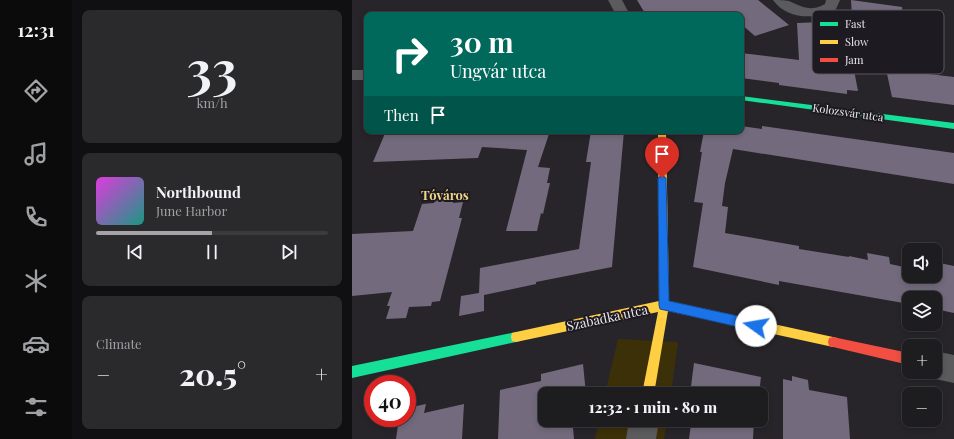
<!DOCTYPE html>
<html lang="en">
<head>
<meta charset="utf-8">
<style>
  body { margin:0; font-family:"Playfair Display",serif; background:#2a292c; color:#f1f3f6; height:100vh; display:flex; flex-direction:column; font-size:15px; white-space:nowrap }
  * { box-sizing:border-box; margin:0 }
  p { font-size:13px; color:#a0a1a4 }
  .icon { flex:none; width:22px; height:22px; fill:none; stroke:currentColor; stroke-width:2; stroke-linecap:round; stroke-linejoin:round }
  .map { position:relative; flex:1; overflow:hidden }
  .details { display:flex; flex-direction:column; gap:10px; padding:10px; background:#100f11; width:280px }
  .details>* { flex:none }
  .guide { position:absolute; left:12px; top:12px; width:380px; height:122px; border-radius:8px; box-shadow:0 2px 6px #0003,0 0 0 1px #3b3a3d; background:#00695c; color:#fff; overflow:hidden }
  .buttons { position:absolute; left:550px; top:243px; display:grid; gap:8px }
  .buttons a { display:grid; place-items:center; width:40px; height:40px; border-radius:8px; background:#1d1c1f; box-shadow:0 2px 6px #0003,0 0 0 1px #3b3a3d; font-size:20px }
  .speed { position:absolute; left:12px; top:375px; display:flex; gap:8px; font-size:20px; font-weight:700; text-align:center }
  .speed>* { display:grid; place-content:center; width:52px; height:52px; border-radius:50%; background:#1d1c1f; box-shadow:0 2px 6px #0003,0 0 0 1px #3b3a3d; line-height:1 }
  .speed .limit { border:6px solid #d22; background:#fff; color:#111 }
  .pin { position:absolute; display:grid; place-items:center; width:34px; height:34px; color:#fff; margin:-41px -17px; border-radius:50% 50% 50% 0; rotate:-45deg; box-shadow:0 0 4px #0007 }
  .pin .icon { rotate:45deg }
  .me { position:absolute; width:44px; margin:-22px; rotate:283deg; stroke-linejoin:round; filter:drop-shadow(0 0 3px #0008) }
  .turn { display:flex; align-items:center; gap:14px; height:84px; padding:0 20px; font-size:18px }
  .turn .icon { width:52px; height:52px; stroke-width:2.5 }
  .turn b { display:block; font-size:28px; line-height:34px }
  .then { display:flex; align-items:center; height:38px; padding:0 20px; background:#0003; gap:8px; font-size:15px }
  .big { font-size:30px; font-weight:800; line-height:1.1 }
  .details .widget { flex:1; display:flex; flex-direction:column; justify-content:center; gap:6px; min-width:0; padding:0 14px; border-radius:8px; background:#2a292c }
  .details .dial { align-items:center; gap:0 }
  .dial b { font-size:52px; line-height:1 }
  .song { display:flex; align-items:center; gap:12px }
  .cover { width:48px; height:48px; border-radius:6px; background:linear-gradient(135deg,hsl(300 70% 55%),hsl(170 70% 35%)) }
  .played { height:4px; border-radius:2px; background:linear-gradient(90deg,#a5a3a8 50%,#3b3a3d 50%) }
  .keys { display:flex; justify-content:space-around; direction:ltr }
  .heat { display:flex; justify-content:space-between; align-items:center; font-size:22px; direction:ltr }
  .trip { position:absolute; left:186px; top:387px; width:230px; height:40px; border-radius:8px; background:#1d1c1f; box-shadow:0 2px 6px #0003,0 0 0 1px #3b3a3d; font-weight:800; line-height:40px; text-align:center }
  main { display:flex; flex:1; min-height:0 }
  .tabs { display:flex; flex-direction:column; width:72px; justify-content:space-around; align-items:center; background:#0c0b0c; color:#a0a1a4 }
  .tabs .icon { width:28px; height:28px }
  .tabs .current { color:#a5a3a8 }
  .tabs b { font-size:18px; color:#f1f3f6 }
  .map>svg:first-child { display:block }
  .green { fill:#3c3008 }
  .building { fill:#736b7d }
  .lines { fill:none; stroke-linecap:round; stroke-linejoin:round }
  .street { fill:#5b5a5c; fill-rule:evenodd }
  .fast { fill:#16e098; fill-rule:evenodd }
  .slow { fill:#ffcf43; fill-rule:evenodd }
  .jam { fill:#f24e42; fill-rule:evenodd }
  .route { fill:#1a73e8; stroke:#114b97 }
  .labels { text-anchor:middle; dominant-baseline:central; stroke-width:4; stroke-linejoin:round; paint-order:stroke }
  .street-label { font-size:11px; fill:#e9e7ed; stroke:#1d1a21 }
  .quarter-label { font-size:13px; font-weight:bold; fill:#eed488; stroke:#1d1a21 }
  .near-street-label { font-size:13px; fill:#e9e7ed; stroke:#1d1a21 }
  .key { fill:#1d1a21; stroke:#5a585e; stroke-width:1 }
  .key-label { font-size:11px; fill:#e9e7ed }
</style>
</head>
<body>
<main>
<nav class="tabs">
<b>12:31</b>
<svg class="icon current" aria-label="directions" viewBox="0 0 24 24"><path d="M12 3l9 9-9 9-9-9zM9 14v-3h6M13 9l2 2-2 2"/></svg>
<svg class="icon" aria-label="music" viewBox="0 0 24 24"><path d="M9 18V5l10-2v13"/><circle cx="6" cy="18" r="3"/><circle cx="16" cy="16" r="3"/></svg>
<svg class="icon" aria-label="phone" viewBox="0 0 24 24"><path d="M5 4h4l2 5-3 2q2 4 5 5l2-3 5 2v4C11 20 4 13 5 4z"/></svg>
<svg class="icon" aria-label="climate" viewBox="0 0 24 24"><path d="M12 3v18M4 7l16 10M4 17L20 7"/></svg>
<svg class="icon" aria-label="car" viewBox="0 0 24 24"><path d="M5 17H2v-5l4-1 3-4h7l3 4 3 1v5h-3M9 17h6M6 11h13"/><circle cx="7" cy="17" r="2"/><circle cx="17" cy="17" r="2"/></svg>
<svg class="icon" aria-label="filters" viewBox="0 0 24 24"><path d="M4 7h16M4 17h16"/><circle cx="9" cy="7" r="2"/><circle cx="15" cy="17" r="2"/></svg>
</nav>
<section class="details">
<div class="widget dial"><b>33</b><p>km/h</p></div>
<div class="widget">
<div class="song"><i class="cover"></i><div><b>Northbound</b><p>June Harbor</p></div></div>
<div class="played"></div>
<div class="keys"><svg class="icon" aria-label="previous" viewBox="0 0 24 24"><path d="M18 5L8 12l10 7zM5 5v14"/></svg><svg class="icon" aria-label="pause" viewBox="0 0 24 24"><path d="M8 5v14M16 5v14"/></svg><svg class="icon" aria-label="next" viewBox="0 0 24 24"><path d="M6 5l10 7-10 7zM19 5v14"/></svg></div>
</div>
<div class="widget"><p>Climate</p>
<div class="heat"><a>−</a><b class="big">20.5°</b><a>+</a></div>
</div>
</section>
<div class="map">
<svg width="602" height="439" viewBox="0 0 602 439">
  <rect width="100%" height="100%" fill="#272529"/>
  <g class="green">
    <polygon points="266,339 326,342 319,394 253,394"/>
    <polygon points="247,420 315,420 312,439 243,439"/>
  </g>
  <g class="building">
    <polygon points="285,0 406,0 437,25 403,36 389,24 389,15 294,15"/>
    <polygon points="499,0 550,7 553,41 529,35 526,40 501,31"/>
    <polygon points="470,22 472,24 478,23 496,64 501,65 506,91 495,90 495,94 427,85 427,83 389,78 389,53 447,60 445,23"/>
    <polygon points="534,69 602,77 602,105 540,97"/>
    <polygon points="389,126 410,129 410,126 602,153 602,184 381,149 373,183 370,206 376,207 373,233 447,246 447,249 497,257 497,256 516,260 515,253 537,257 538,264 557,268 557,276 583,276 583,262 602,266 602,313 583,309 583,298 557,298 557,304 427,281 427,285 341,267 351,203 342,202 350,152 348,152 352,131 389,131"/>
    <polygon points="34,131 198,131 186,167 198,168 195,183 198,183 191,214 189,213 185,231 154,231 175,150 130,147 126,158 21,162"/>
    <polygon points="239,131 272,131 260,267 184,282 184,284 132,295 132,311 107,316 109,296 127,293 128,268 227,249 239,162 234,162"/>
    <polygon points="102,199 101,203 111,202 107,218 110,218 88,301 80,302 79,306 57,307 54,318 34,319 38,306 35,306 40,292 0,296 0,234 61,231 70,204 82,203 83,200"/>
    <polygon points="342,363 409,377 407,394 338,394"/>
    <polygon points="231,364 234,394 193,394 193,420 236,420 237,424 221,428 222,439 146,439 148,390 189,381 189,374"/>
    <polygon points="440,376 456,380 457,390 495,397 498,439 431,439 431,379 440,381"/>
    <polygon points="74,404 72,413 112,404 110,439 44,439 47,418 55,418 55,408"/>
    <polygon points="335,420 402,420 401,439 337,439 339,424 335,423"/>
  </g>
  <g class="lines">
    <g class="street">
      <polygon points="256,0 270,0 278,15 264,15"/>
      <path d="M421,0C426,0 433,0 437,1C451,7 458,12 473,4L474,0H488L484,9C465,20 435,20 421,0Z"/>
      <rect x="0" y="70" width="15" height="10"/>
      <polygon points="583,351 602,355 602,383 583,379 573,375 572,372 583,372"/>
      <polygon points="277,420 307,420 304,439 274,439"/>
    </g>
    <g class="fast">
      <polygon points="389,96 602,123 602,129 389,100"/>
      <polygon points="164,332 168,333 169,337 168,341 164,342 0,378 0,366"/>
    </g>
    <polygon class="slow" points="306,131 314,131 317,301 481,337 485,338 486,342 485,346 481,347 316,311 302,394 290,394 306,312 164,342 160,341 159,337 160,333 164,332 307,301"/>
    <polygon class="jam" points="481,337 557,353 557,365 481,347 477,346 476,342 477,338"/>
  </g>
  <polygon class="route" points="310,175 314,178 317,301 404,320 408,322 409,326 408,329 404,331 308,309 307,305 306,178"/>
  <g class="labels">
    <g class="street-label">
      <text transform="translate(496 112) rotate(8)">Kolozsvár utca</text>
    </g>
    <g class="quarter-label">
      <text x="93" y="194">Tóváros</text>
    </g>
    <g class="near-street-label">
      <text transform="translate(255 317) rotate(-12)">Szabadka utca</text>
    </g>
  </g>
  <rect x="460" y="10" width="132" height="64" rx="6" class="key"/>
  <rect x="468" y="22" width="18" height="4" fill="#16e098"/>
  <rect x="468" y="40" width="18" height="4" fill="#ffcf43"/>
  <rect x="468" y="58" width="18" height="4" fill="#f24e42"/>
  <g class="key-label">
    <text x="493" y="28">Fast</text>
    <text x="493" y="46">Slow</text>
    <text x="493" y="64">Jam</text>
  </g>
</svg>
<div class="buttons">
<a><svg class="icon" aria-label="sound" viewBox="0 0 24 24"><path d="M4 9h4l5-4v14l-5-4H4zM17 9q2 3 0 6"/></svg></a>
<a><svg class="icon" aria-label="layers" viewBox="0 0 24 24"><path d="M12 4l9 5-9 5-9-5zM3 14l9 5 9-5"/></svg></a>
<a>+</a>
<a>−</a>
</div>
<div class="speed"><div class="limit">40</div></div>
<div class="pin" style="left:310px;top:178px;background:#d93025"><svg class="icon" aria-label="arrive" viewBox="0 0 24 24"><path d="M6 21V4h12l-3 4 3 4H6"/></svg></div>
<svg class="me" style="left:404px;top:326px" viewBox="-20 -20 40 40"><circle r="19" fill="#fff"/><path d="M0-13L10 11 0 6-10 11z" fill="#1a73e8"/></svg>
<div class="trip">12:32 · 1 min · 80 m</div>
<div class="guide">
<div class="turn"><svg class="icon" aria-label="right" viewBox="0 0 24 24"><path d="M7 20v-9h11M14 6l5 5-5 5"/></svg><div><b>30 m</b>Ungvár utca</div></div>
<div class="then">Then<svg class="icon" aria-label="arrive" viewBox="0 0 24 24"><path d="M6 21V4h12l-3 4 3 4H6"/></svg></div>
</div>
</div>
</main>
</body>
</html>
